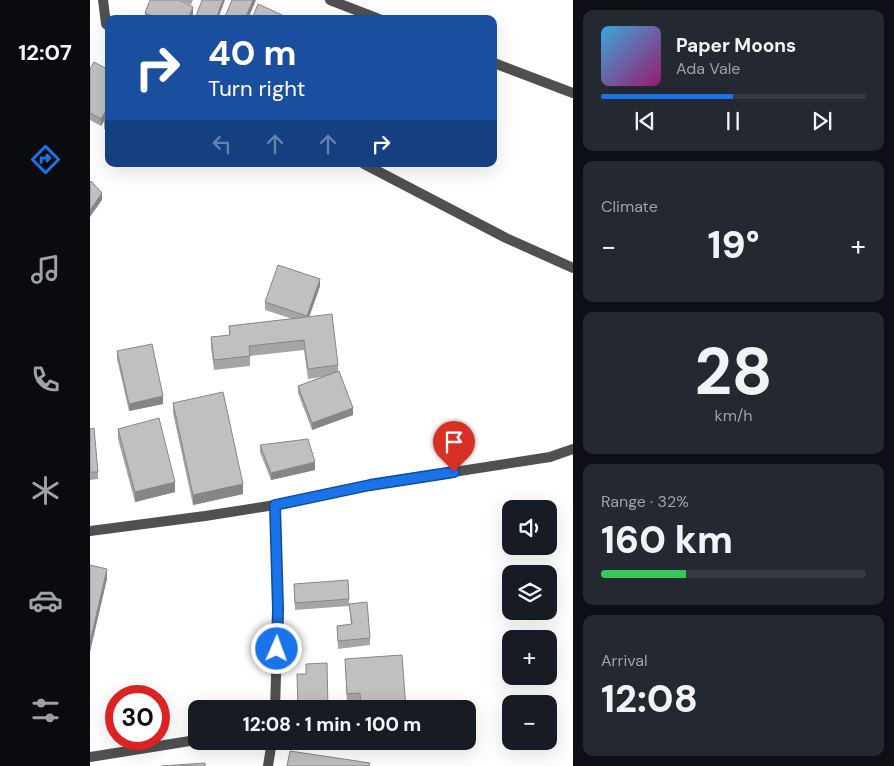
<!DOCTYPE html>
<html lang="en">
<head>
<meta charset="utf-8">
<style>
  body { margin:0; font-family:"DM Sans",sans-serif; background:#242831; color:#f1f3f6; height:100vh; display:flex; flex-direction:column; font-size:19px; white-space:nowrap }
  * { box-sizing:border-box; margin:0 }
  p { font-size:16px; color:#9ea1a6 }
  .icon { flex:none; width:28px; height:28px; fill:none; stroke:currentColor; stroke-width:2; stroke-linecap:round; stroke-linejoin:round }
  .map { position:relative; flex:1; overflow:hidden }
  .drawer { display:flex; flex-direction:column; gap:10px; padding:10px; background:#0d0f14; width:321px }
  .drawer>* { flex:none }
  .hud { position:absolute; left:15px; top:15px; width:392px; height:152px; border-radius:10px; box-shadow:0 5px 20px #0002; background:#1a4fa0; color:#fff; overflow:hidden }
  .fabs { position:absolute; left:412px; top:500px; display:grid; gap:10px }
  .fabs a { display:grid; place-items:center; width:55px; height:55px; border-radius:10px; background:#171b24; box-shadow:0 5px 20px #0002; font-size:25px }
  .speed { position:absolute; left:15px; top:685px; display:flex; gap:10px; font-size:25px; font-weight:700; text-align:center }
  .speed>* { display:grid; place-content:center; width:65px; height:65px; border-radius:50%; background:#171b24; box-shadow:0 5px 20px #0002; line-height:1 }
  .speed .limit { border:8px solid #d22; background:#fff; color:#111 }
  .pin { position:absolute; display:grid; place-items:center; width:42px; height:42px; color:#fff; margin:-51px -21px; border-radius:50% 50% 50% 0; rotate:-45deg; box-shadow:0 0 5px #0007 }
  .pin .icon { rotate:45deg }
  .me { position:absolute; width:55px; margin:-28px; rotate:2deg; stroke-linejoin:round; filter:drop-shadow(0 0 4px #0008) }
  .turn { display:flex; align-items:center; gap:18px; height:105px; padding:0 20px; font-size:22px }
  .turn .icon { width:65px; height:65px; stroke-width:2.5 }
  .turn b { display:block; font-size:35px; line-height:42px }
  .lanes { display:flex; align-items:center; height:48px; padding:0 20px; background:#0003; justify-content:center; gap:25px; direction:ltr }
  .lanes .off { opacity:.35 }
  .big { font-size:38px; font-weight:800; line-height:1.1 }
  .drawer .card { flex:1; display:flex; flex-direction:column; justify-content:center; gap:8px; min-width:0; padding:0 18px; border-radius:10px; background:#242831 }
  .drawer .dial { align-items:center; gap:0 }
  .dial b { font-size:65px; line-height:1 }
  .song { display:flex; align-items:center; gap:15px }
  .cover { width:60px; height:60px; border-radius:8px; background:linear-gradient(135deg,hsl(200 70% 55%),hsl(320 70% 35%)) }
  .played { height:5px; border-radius:2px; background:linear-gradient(90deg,#1a73e8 50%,#363941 50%) }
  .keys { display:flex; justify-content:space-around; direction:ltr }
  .heat { display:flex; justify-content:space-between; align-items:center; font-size:28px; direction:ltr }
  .charge { height:8px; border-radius:4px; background:linear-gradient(90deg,#34c759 32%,#363941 0) }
  .trip { position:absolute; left:98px; top:700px; width:288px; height:50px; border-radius:10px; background:#171b24; box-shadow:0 5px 20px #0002; font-weight:800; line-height:50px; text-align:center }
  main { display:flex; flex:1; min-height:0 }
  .dock { display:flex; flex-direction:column; width:90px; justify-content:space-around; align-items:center; background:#090b0e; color:#9ea1a6 }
  .dock .icon { width:35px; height:35px }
  .dock .active { color:#1a73e8 }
  .dock b { font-size:22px; color:#f1f3f6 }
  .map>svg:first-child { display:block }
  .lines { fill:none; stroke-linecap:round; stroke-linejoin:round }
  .street { stroke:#505050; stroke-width:10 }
  .wall { fill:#a5a5a5 }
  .shaded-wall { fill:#868686 }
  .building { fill:#c0c0c0; stroke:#868686 }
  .route-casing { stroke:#114b97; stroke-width:12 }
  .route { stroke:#1a73e8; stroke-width:9 }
</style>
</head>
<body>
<main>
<nav class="dock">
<b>12:07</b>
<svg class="icon active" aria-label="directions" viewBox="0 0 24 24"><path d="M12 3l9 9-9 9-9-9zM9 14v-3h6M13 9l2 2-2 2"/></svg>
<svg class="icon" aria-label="music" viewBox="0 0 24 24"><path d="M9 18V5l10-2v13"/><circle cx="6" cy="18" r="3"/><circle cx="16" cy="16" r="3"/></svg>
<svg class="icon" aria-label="phone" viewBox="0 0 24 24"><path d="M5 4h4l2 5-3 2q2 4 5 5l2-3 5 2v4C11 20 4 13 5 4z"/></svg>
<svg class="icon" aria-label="climate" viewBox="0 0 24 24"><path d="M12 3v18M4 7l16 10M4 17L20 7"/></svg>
<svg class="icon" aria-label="car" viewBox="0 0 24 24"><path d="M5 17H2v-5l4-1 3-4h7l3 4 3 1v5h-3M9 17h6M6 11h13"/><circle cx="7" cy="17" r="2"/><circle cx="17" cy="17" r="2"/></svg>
<svg class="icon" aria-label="filters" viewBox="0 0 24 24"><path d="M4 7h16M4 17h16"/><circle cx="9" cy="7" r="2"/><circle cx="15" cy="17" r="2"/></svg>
</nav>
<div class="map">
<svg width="483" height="766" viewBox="0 0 483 766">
  <rect width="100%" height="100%" fill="#fff"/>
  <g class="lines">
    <g class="street">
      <polyline points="13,0 16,24 19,26"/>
      <polyline points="240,0 289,19"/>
      <polyline points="404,63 483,93"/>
      <polyline points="274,164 416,238 483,268"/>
      <polyline points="0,531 115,516 185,505 280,485 460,457 483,449"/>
      <polyline points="185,709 188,609 185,505"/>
      <polyline points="0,757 106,740"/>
      <polyline points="178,766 182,741"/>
    </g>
  </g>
  <g class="wall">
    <polygon points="90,0 103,0 101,5"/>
    <polygon points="55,13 103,14 101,19 55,19"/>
    <polygon points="0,69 19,70 19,113 11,126 0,120"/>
    <polygon points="19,114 19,132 14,129 14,122"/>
    <polygon points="230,286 219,317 248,365 248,371 263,415 222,430 208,393 208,386 232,377 218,379 214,350 160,356 160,366 124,370 121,347 121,337 139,335 139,326 203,319 175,310 175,302"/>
    <polygon points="27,351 73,404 39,411 27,359"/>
    <polygon points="83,403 153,494 103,505 83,413"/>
    <polygon points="0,429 8,472 8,479 0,480"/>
    <polygon points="28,429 85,492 45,502 28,439"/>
    <polygon points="170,445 225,470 181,480 170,452"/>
    <polygon points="204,584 259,599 259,606 205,610"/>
    <polygon points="259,604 280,638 280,645 248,649 247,626 261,625"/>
    <polygon points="255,659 316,709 270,709 270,703 257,704"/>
  </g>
  <g class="shaded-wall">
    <polygon points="133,0 135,0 128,19 126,19"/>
    <polygon points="163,0 166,0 158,19 155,19"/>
    <polygon points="103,7 103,14 101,19 98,19"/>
    <polygon points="19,106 19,113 11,126 11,119"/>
    <polygon points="12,193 12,200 0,217 0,210"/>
    <polygon points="230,279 230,286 217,323 217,316"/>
    <polygon points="73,396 73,404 39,411 39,404"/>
    <polygon points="263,408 263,415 222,430 222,423"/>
    <polygon points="225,462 225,470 181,480 181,473"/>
    <polygon points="85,482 85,492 45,502 45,492"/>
    <polygon points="153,484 153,494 103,505 103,495"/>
    <polygon points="17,569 17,579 0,652 0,642"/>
  </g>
  <g class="building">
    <polygon points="60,0 89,0 103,7 98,19 69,19 55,13"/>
    <polygon points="112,0 133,0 126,19 105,19"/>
    <polygon points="142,0 163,0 155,19 134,19"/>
    <polygon points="168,4 201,19 162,19"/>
    <polygon points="4,62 19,70 19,106 11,119 0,113 0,69"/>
    <polygon points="19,114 19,125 14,122"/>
    <polygon points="1,181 12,193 0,210 0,183"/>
    <polygon points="188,265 230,279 217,316 175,302"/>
    <polygon points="242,314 248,365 218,369 214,340 159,346 160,356 124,360 121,337 140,335 139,326"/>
    <polygon points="62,344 73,396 39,404 27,351"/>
    <polygon points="249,371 263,408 222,423 208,386"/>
    <polygon points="133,392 153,484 103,495 83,403"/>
    <polygon points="69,418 85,482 45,492 28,429"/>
    <polygon points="4,428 8,472 0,472 0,429"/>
    <polygon points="218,439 225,462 181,473 170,445"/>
    <polygon points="0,565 17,569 0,642"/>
    <polygon points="258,580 259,599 205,603 204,584"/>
    <polygon points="277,602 280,638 248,641 247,626 262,624 259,604"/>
    <polygon points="312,655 316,709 271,709 270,693 257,694 255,659"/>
    <polygon points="237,663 238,709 208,709 207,674 216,674 216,664"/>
    <polygon points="200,751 280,763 279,766 197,766"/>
    <polygon points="115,763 115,766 72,766"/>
  </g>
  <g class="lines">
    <defs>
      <polyline id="route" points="187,649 188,609 185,505 280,485 364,472"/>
    </defs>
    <use href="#route" class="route-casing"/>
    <use href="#route" class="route"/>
  </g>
</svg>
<div class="fabs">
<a><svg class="icon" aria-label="sound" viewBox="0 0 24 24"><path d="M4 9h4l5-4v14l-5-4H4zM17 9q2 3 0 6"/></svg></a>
<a><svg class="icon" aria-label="layers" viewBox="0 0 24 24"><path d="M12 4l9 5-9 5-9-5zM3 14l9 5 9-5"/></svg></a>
<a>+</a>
<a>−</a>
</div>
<div class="speed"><div class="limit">30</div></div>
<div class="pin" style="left:364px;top:472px;background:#d93025"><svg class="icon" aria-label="arrive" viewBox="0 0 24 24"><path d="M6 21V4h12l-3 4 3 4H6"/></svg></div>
<svg class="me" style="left:187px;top:649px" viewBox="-20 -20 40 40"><circle r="17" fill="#1a73e8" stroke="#fff" stroke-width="3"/><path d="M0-11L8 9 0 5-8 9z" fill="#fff"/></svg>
<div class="trip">12:08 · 1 min · 100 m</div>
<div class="hud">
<div class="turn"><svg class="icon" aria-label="right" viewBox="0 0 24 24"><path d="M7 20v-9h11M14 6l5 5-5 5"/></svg><div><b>40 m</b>Turn right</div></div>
<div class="lanes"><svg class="icon off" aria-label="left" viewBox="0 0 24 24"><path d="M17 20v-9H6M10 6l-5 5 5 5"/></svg><svg class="icon off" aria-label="ahead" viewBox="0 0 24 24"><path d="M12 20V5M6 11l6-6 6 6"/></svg><svg class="icon off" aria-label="ahead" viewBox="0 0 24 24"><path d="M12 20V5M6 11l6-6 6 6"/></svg><svg class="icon" aria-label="right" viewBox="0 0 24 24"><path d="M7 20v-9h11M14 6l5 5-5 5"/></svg></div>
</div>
</div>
<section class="drawer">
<div class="card">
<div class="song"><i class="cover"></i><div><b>Paper Moons</b><p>Ada Vale</p></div></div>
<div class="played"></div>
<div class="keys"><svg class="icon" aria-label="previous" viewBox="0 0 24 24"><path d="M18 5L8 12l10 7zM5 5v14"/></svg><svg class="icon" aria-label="pause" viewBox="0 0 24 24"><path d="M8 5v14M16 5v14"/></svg><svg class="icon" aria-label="next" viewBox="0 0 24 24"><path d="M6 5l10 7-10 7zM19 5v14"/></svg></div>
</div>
<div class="card"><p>Climate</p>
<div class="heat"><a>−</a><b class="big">19°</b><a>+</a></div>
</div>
<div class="card dial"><b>28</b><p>km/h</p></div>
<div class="card"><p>Range · 32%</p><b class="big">160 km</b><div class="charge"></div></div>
<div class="card"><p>Arrival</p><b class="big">12:08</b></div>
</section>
</main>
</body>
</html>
